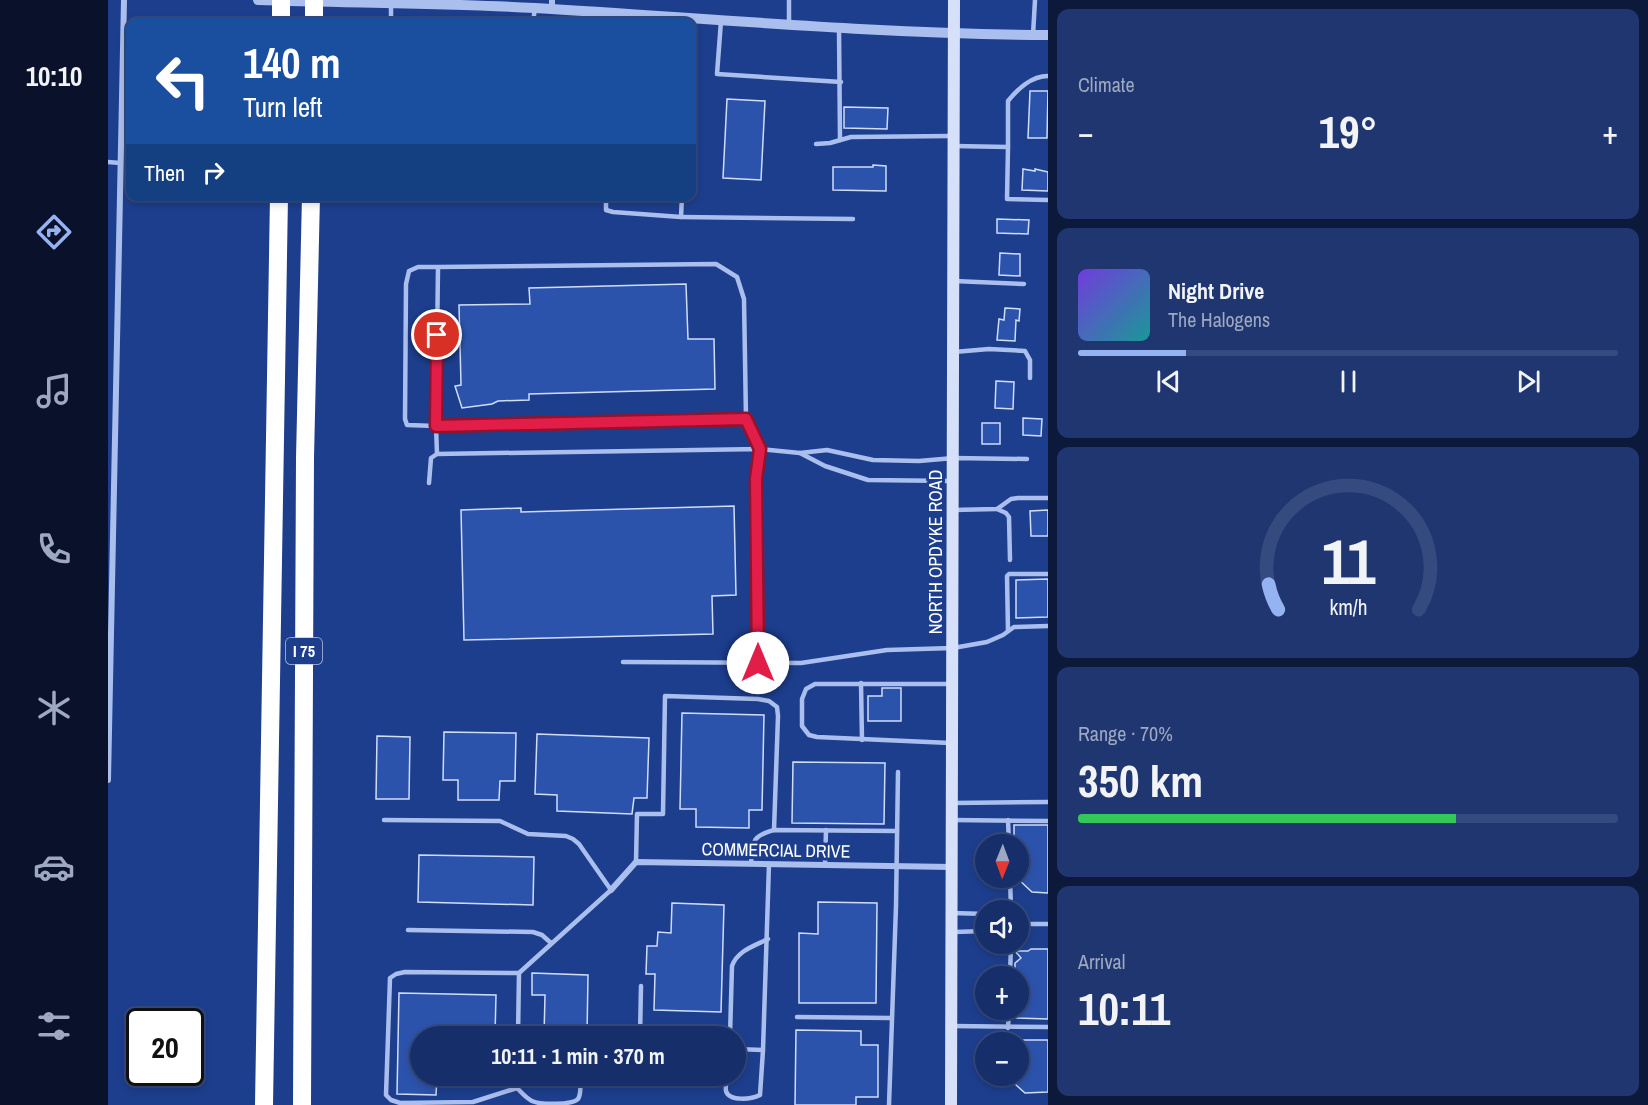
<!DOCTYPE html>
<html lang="en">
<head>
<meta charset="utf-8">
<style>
  body { margin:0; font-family:"Archivo Narrow",sans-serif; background:#1f3670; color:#f1f3f6; height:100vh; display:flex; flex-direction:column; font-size:22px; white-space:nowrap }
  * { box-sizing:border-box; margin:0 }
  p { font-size:20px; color:#9ea8c1 }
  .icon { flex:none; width:33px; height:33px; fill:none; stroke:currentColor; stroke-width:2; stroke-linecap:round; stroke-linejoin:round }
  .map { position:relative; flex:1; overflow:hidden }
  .side { display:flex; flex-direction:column; gap:9px; padding:9px; background:#0c193a; width:600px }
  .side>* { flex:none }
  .top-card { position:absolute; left:18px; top:18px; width:570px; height:183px; border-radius:12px; box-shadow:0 3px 9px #0003,0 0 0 2px #354a7e; background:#1a4fa0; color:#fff; overflow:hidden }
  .needle { width:39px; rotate:181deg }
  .buttons { position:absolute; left:867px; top:834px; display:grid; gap:12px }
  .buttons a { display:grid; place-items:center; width:54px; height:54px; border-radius:50%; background:#162e6a; box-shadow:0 3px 9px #0003,0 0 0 2px #354a7e; font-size:30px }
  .speed { position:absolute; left:18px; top:1008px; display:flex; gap:12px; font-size:30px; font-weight:700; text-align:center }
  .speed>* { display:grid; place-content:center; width:78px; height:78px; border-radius:50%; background:#162e6a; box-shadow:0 3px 9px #0003,0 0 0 2px #354a7e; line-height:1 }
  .speed .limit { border:3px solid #111; border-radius:9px; background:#fff; color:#111 }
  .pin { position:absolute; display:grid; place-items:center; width:51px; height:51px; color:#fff; margin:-26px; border:3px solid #fff; border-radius:50%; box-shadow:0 2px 6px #0007 }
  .me { position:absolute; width:66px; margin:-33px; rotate:0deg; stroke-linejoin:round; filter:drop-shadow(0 0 4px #0008) }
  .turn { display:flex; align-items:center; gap:21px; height:126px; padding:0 18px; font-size:27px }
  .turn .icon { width:78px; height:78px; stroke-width:2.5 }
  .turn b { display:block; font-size:42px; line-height:51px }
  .then { display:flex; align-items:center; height:57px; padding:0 18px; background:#0003; gap:12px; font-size:22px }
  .big { font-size:45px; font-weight:800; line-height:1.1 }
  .side .tile { flex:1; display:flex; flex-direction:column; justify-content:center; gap:9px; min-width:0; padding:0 21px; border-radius:12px; background:#1f3670 }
  .side .dial { align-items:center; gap:0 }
  .dial svg { height:156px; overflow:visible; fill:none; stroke:#354a7e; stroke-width:7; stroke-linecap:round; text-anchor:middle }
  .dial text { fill:#f1f3f6; stroke:none }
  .song { display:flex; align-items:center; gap:18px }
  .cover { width:72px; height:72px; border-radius:9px; background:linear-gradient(135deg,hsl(260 70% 55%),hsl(180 70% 35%)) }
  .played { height:6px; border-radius:3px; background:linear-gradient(90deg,#95b2f1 20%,#354a7e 20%) }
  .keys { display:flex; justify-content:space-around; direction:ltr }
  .heat { display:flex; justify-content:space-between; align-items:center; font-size:33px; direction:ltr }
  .charge { height:9px; border-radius:4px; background:linear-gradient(90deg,#34c759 70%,#354a7e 0) }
  .trip { position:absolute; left:302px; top:1026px; width:336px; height:60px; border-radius:30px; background:#162e6a; box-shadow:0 3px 9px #0003,0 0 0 2px #354a7e; font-weight:800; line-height:60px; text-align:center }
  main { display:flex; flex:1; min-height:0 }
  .tab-bar { display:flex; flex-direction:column; width:108px; justify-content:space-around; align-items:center; background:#09122a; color:#9ea8c1 }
  .tab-bar .icon { width:42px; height:42px }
  .tab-bar .on { color:#95b2f1 }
  .tab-bar b { font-size:27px; color:#f1f3f6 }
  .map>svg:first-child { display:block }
  .building { fill:#2c53ab; stroke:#d0ddf9; stroke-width:1.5 }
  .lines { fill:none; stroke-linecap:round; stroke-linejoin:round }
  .service { stroke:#aabfed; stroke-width:4.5 }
  .minor { stroke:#aabfed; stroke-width:6 }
  .tertiary { stroke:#aabfed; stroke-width:10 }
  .secondary { stroke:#d6e1f9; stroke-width:12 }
  .motorway { stroke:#fff; stroke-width:18 }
  .motorway-bridge { stroke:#fff; stroke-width:18 }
  .route-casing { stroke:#92132f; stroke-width:15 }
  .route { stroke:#e11d48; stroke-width:10 }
  .labels { text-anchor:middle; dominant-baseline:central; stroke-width:6; stroke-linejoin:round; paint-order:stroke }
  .shield { fill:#1d3e8d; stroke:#bbc5dd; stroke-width:1.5 }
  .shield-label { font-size:16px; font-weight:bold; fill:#fff }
  .street-label { font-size:18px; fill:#fff; stroke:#1d3e8d }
</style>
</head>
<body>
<main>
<nav class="tab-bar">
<b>10:10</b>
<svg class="icon on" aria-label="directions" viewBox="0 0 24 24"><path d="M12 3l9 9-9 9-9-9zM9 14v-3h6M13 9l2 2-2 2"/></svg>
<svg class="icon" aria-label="music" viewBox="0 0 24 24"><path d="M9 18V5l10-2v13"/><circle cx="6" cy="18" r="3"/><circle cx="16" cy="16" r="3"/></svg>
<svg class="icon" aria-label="phone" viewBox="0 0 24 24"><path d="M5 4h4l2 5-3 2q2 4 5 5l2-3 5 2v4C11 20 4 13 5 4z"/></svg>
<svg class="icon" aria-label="climate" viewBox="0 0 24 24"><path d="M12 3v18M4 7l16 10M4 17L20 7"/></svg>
<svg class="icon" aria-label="car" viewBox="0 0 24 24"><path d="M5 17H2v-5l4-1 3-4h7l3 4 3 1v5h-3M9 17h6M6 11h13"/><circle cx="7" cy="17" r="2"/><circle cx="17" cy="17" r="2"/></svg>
<svg class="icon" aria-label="filters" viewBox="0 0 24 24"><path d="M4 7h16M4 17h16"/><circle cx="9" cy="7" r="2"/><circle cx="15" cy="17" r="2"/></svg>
</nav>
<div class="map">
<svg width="940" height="1105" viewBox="0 0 940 1105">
  <rect width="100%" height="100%" fill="#1d3e8d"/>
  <g class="building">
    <polygon points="922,91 940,91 939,138 920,138"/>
    <polygon points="619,99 657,101 653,180 615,178"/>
    <polygon points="736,107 780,108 779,129 736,128"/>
    <polygon points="765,165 778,166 778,191 725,190 725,167 765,167"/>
    <polygon points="915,169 927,171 927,169 940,172 940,191 914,190"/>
    <polygon points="889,219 921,220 920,234 889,233"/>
    <polygon points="892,253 912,254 912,276 891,275"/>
    <polygon points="578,284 580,339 606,339 607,389 421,394 421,400 390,401 384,404 354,408 347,386 353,385 351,305 422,304 421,288"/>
    <polygon points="897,308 912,309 911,321 908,320 907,341 889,340 891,319 896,320"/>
    <polygon points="888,381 906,382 905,409 887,408"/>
    <polygon points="915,418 934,419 933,436 915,435"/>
    <rect x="874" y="423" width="18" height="21"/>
    <polygon points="626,506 628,595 604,596 605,634 356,640 353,510 413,508 413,512"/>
    <polygon points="940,510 940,536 923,536 922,511"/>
    <polygon points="940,579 940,617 908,618 908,580"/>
    <polygon points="774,688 793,688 793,721 760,721 760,696 774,696"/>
    <polygon points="574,713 656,715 654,810 641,810 641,828 588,827 588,809 572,809"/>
    <polygon points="336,732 408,733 407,781 392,781 391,800 350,800 350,780 335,780"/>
    <polygon points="429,734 541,738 539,798 526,798 524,814 449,811 449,795 427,794"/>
    <polygon points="269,736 302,737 301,799 268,799"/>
    <polygon points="685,762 777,763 776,824 684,823"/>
    <polygon points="906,825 940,825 940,893 924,892 910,879 910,844 906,844"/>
    <polygon points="311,855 426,857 425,905 310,902"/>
    <polygon points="710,902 769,903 768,1003 691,1003 691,933 710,934"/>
    <polygon points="564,903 616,905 613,1012 546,1010 547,974 538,974 539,946 549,946 550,932 563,933"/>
    <polygon points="923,949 940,949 940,1019 908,1018 907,1010 910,1010 910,976 907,976 907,963 913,958 907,951 920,951"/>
    <polygon points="424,973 480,975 479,1036 436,1036 437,995 424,995"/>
    <polygon points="291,993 388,995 387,1036 312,1036 312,1076 329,1076 328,1095 289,1094"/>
    <polygon points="688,1030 753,1031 753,1045 770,1045 770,1097 748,1097 748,1105 687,1105"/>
    <polygon points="910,1040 940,1040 940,1092 917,1093 907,1084 907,1076 910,1076"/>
  </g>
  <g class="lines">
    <g class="service">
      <polyline points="613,21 609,74 733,82"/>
      <polyline points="283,22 283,4"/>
      <polyline points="425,22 427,8"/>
      <polyline points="477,22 478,12"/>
      <polyline points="681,23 681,0"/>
      <polyline points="731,29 732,140"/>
      <polyline points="925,35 927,0"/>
      <polyline points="708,144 722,143 743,137 843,136"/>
      <path d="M846,146L900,147V101C910,89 923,76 940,76"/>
      <polyline points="900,147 899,199 940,200"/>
      <polyline points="0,162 12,163"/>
      <polyline points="498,196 498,210 505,212 573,217 574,196"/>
      <polyline points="573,217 745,219"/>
      <polyline points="330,267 310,267 301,271 298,284 297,419 299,425 328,426 330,267 608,264 629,277 636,299 638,419"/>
      <polyline points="846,281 916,284"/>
      <polyline points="846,352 881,349 917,351 922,360 922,378"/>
      <polyline points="692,453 717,466 760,480 844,481"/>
      <polyline points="329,454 328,426 638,419 652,449 648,479 650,664"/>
      <polyline points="321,483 323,458 329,454 652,449 692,453 719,450 765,460 811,461 846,458 919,459"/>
      <polyline points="889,509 898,513 901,517 902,560"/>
      <polyline points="845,510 889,509 903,499 910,498 940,498"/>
      <polyline points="900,631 899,576 901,574 940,574"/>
      <polyline points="515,662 693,663 779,650 845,648 879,642 895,635 906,627 940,626"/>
      <polyline points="753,683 754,740"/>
      <polyline points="842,743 709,737 701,735 694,726 694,699 698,689 707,684 842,684"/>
      <polyline points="845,803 940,802"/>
      <polyline points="276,820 392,821 420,834 458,836 465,839 471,844 503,890 411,973 297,972 288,974 282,978 278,1095 283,1100 292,1103 365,1102 409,1088 410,1076"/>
      <polyline points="845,820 940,821"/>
      <polyline points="900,820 901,844"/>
      <polyline points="528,862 529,814 555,814 557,696 650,699 661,701 669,707 670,716 666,830"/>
      <path d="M643,864C645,842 643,836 666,830L789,831"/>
      <polyline points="717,865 718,830"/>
      <polyline points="902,878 903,910"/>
      <polyline points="844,913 878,914"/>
      <polyline points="910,924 940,924"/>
      <polyline points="300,930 425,932 434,935 443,943"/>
      <polyline points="846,932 878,931"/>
      <polyline points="902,976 903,944"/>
      <polyline points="689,1017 783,1018"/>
      <polyline points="843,1026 940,1027"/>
      <polyline points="900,1028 901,1010"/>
      <polyline points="410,1036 411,973"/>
      <polyline points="532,1036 533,986"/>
      <path d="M622,1036L624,966C629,951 646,946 660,939"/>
      <polyline points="627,1049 655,1050"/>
      <path d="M619,1076C619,1080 617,1087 618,1091C621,1102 644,1099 652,1095L655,1050L661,864"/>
      <path d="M409,1088C414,1093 418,1098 424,1101C433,1105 464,1105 470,1099C474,1093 472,1082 472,1076"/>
      <polyline points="781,1105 788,906 790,772"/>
    </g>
    <g class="minor">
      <polyline points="444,0 444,10"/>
      <polyline points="0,780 16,0"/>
      <polyline points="503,890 528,862 844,867"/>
    </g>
    <path class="tertiary" d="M150,0C242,3 335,3 427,8C598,18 769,34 940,35"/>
    <polyline class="secondary" points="843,1105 846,0"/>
    <g class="motorway">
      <polyline points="156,1105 171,196"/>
      <polyline points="194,1105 197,458 203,196"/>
    </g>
    <g class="motorway-bridge">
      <polyline points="173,22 173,0"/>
      <polyline points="206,22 206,0"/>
    </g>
  </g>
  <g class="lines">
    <defs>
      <polyline id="route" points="329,335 328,426 638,419 652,449 648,479 650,663"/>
    </defs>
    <use href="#route" class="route-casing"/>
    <use href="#route" class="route"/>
  </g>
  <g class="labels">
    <rect class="shield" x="178" y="638" width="36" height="26" rx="4.5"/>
    <g class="shield-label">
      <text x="196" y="651">I 75</text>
    </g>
    <g class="street-label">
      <text transform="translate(827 552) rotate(-90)">NORTH OPDYKE ROAD</text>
      <text transform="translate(668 850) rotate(1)">COMMERCIAL DRIVE</text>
    </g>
  </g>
</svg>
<div class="buttons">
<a><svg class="needle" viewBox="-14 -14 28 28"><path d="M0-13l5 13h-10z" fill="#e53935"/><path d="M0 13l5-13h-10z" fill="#9ea8c1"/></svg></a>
<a><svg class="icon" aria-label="sound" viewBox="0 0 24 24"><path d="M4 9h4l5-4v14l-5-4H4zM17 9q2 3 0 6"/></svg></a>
<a>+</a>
<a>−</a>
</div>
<div class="speed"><div class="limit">20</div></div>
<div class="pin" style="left:329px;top:335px;background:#d93025"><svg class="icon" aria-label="arrive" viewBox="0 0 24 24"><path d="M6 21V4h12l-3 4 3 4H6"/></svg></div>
<svg class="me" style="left:650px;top:663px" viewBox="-20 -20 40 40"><circle r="19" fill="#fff"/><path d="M0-13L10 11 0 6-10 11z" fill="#e11d48"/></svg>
<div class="trip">10:11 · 1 min · 370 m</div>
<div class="top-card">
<div class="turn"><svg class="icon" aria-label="left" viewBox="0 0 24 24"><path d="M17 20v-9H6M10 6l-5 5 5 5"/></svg><div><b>140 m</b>Turn left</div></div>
<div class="then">Then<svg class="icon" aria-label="right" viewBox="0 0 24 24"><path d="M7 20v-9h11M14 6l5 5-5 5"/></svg></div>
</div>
</div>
<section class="side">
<div class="tile"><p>Climate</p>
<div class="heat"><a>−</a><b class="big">19°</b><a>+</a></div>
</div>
<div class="tile">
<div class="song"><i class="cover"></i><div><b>Night Drive</b><p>The Halogens</p></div></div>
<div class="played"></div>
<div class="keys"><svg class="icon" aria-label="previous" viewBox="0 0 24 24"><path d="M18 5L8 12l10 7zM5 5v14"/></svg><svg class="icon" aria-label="pause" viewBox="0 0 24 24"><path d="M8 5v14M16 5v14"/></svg><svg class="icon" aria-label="next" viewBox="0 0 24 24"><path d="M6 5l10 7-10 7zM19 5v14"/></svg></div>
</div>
<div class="tile dial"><svg viewBox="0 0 100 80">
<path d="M14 69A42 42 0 1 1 86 69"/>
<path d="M14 69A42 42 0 0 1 9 56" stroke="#95b2f1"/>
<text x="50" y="56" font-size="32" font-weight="700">11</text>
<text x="50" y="72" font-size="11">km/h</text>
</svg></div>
<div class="tile"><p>Range · 70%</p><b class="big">350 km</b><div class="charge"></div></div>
<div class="tile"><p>Arrival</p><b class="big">10:11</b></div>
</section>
</main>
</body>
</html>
